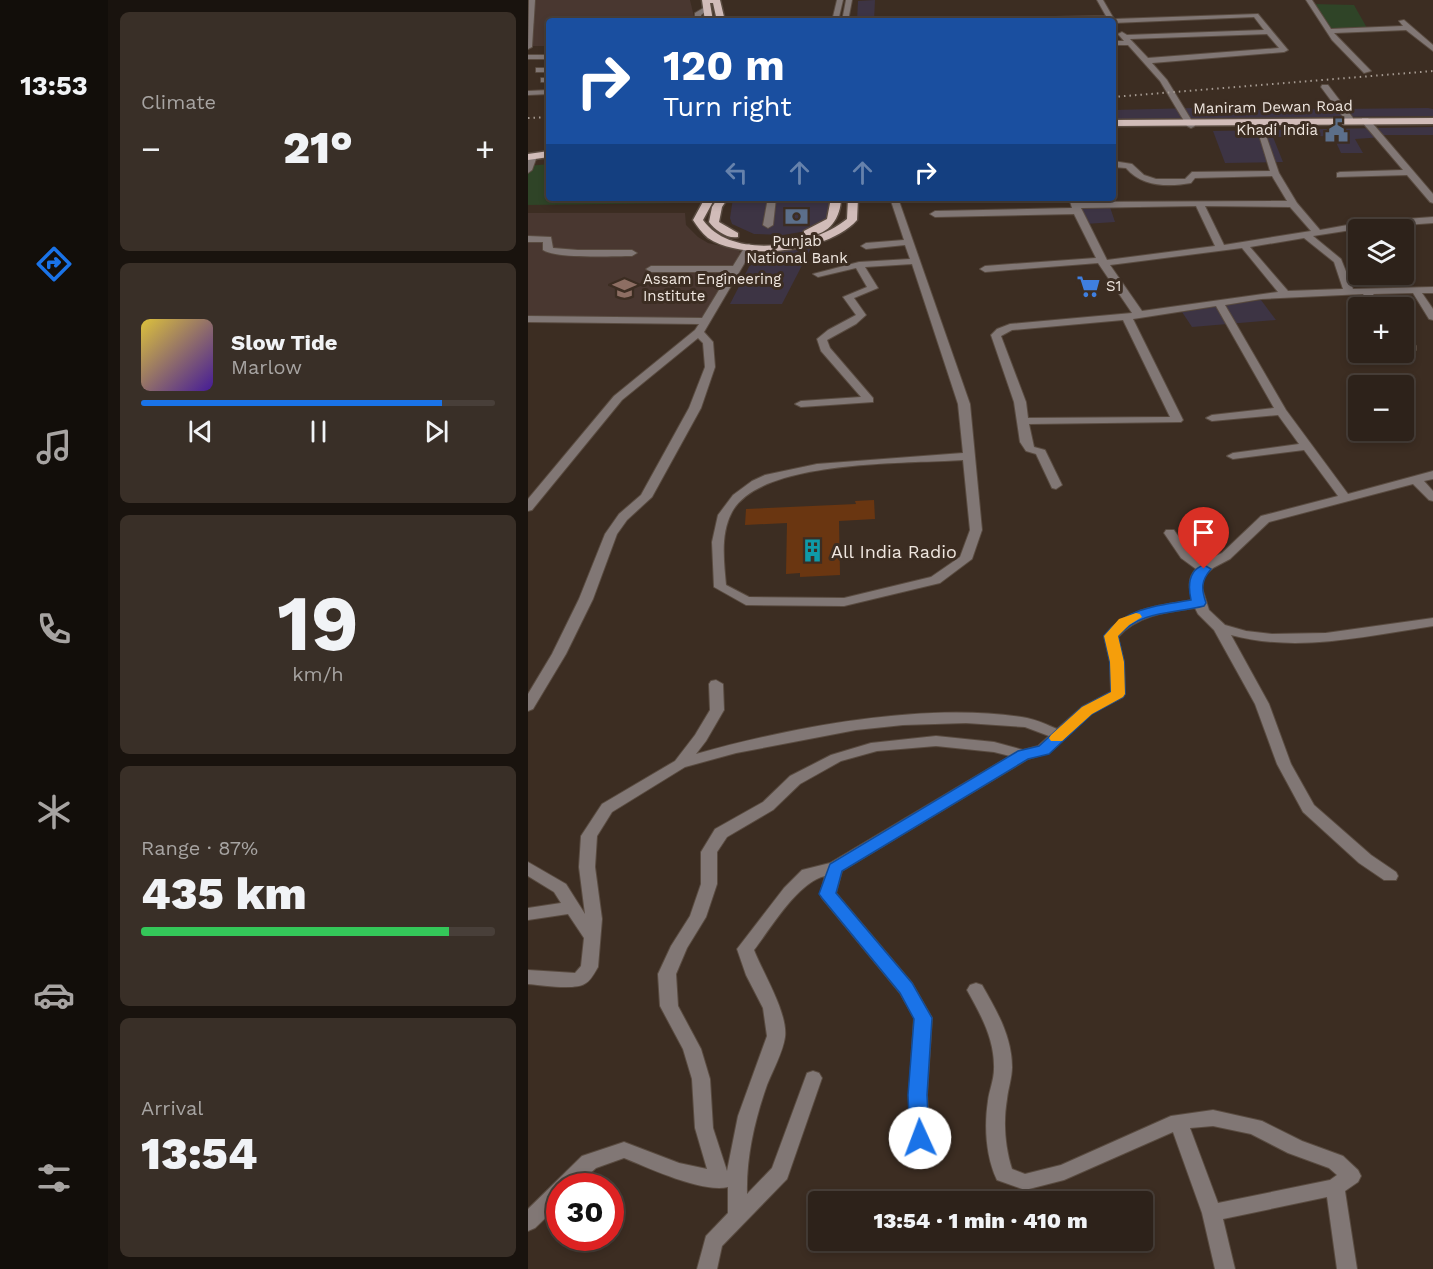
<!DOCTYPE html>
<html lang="en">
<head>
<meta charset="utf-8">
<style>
  body { margin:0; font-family:"Work Sans",sans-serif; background:#392f27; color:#f1f3f6; height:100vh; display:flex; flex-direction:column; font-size:22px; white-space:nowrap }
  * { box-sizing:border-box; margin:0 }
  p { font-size:20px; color:#a7a4a2 }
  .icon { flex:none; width:33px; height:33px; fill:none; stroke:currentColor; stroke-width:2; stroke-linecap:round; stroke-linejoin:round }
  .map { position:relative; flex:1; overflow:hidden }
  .side { display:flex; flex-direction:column; gap:12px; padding:12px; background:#19130e; width:420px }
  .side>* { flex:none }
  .guide { position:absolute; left:18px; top:18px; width:570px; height:183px; border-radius:6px; box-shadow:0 3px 9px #0003,0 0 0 2px #483f39; background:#1a4fa0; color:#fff; overflow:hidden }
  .tools { position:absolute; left:820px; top:219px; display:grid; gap:12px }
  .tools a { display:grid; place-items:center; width:66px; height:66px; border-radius:6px; background:#2d221a; box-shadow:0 3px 9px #0003,0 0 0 2px #483f39; font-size:30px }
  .speed { position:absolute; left:18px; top:1173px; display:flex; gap:12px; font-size:30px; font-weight:700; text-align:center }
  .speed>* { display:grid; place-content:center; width:78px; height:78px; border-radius:50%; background:#2d221a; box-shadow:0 3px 9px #0003,0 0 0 2px #483f39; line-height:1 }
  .speed .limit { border:9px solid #d22; background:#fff; color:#111 }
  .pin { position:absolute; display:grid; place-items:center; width:51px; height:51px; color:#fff; margin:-62px -26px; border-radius:50% 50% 50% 0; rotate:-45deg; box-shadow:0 0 6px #0007 }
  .pin .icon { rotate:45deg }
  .me { position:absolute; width:66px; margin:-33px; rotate:358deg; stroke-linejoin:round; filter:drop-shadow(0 0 4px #0008) }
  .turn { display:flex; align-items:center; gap:21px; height:126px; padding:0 18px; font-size:27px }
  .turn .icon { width:78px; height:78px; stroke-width:2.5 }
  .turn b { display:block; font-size:42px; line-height:51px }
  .lanes { display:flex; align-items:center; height:57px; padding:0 18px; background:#0003; justify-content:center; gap:30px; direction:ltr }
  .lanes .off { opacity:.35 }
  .big { font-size:45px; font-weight:800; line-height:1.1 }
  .side .card { flex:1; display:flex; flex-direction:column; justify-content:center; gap:9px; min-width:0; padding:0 21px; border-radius:9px; background:#392f27 }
  .side .dial { align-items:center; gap:0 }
  .dial b { font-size:78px; line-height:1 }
  .song { display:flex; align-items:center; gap:18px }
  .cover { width:72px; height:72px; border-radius:9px; background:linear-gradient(135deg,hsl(50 70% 55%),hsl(260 70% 35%)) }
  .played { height:6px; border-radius:3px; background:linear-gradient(90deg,#1a73e8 85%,#483f39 85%) }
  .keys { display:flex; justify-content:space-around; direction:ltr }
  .heat { display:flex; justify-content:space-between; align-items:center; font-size:33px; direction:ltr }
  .charge { height:9px; border-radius:4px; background:linear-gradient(90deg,#34c759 87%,#483f39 0) }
  .trip { position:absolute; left:280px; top:1191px; width:345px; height:60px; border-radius:6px; background:#2d221a; box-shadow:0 3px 9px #0003,0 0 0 2px #483f39; font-weight:800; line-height:60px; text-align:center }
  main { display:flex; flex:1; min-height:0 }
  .dock { display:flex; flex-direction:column; width:108px; justify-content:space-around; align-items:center; background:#120e0a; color:#a7a4a2 }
  .dock .icon { width:42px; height:42px }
  .dock .on { color:#1a73e8 }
  .dock b { font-size:27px; color:#f1f3f6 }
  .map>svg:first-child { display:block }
  .commercial { fill:#3d3444 }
  .education { fill:#493730 }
  .green { fill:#2f4427 }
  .building { fill:#6a3611 }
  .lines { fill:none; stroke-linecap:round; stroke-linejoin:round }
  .minor-casing { stroke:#594b40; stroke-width:2 }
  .major-casing { stroke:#594b40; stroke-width:3 }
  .minor { fill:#817775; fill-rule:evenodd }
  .major { fill:#d1bcb9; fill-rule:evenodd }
  .rail { stroke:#a59a91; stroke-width:2; stroke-dasharray:1.5 4; stroke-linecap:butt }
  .route { fill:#1a73e8; stroke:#114b97; stroke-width:1.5 }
  .slow { fill:#f59e0b }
  .labels { text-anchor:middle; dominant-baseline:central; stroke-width:6; stroke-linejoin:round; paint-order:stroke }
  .far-street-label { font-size:15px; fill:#efe6df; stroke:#3c2d22 }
  .far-poi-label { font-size:15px; fill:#efe6df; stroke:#3c2d22; text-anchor:start }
  .poi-label { font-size:18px; fill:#efe6df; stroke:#3c2d22; text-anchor:start }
</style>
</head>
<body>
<main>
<nav class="dock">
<b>13:53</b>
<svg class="icon on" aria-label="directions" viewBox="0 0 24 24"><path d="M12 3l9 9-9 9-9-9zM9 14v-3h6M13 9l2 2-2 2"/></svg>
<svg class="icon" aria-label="music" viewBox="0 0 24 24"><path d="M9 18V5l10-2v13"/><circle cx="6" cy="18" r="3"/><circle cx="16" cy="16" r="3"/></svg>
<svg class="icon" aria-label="phone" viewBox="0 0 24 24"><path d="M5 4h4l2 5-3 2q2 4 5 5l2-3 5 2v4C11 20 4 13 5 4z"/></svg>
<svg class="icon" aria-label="climate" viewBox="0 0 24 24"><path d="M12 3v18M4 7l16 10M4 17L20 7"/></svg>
<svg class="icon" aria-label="car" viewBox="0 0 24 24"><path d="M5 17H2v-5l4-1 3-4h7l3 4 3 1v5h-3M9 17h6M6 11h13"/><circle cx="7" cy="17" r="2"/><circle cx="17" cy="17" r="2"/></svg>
<svg class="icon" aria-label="filters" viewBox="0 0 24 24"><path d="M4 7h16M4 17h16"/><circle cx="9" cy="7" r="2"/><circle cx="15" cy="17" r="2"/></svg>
</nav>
<section class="side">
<div class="card"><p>Climate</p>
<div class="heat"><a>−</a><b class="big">21°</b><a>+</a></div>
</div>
<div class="card">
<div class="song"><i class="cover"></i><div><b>Slow Tide</b><p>Marlow</p></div></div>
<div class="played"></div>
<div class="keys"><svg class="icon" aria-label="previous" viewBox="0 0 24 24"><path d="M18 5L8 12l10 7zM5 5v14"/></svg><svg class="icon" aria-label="pause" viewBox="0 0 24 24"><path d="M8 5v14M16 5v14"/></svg><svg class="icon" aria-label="next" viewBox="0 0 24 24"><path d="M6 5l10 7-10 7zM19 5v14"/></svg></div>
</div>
<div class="card dial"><b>19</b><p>km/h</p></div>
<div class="card"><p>Range · 87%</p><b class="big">435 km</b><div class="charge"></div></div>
<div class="card"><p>Arrival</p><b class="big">13:54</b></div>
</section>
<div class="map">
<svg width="905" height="1269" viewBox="0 0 905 1269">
  <rect width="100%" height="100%" fill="#3c2d22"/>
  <g class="commercial">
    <polygon points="347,0 346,21 329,21 330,1"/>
    <polygon points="708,107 713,110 900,108 905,109 905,116 585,119 585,110"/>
    <polygon points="905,127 905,135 854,135 856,137 827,139 835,153 813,153 805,136 745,137 755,162 697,163 685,131"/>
    <polygon points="205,198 302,198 304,213 300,222 285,230 255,235 226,234 204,224 202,218"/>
    <polygon points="546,198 579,198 587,222 557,224"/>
    <polygon points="283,248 254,304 202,304 224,261 231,256 248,251"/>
    <polygon points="733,300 748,320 664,327 654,312"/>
  </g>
  <g class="education">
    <polygon points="1,0 162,0 167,21 21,21 21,46 0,46"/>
    <polygon points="0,213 157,213 158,225 170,237 180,243 211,250 213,257 175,319 0,319"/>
  </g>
  <g class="green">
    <polygon points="784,4 826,5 839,28 802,29"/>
    <polygon points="21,164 21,198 160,198 158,203 0,205 0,166"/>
  </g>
  <polygon class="building" points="346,500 347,519 311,521 312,575 272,577 272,573 258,574 259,523 217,525 218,509 328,504 327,501"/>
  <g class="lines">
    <defs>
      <g id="minor">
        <polygon points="1,0 7,0 4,47 0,49"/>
        <polygon points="309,0 315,0 310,21 304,21"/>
        <polygon points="318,0 324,0 320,21 314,21"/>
        <path d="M569,0H575L586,19L730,14L760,50L756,52L624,63L639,80L667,126L663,128L659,126L632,81L600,45H585V41H596L590,34L594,32L599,35L736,30L726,17L585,23V21L580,20L431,21L434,19L578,16ZM739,34L751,48L620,58L602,39Z"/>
        <polygon points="778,0 784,0 803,29 875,26 871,21 876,20 905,45 905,51 878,30 806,33 843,71 836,73 804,40"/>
        <polygon points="177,7 182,8 173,15 173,21 167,21 167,13"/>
        <rect x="0" y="55" width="21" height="4"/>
        <rect x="8" y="68" width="13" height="4"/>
        <rect x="13" y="78" width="8" height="4"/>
        <polygon points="794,85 800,85 825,118 825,122 819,122 793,87"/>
        <polygon points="21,90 21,94 0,95 0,91"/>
        <polygon points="834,118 840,118 905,194 905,203 902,202 879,175 809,177 809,173 812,172 875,170 834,122"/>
        <path d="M727,122L734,124L751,173L769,203L792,230L836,222L905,217V223L836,228L785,236L813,259L825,289L905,287V293H894L905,309V320L901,319L885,293L845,294L856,308H845L835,294L733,299L697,305L758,410L820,494L905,471V479L896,481L905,491V501L901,500L885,484L741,522L702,559L685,568L676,576L674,588L681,610L697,625L718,631L744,634L798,633L905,618V626C839,636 769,653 703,635L741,704L763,764L786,805L843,855L868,872L870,876L868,880H856L831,863L775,812L749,764L727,704L686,630L670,614L667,608C639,612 610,615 590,637L596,662L597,694L595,697L564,713L520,753L500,759L314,871L308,893L384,983L404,1018L399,1095L403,1160L400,1166L393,1168L386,1166L383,1160L381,1095L386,1018L372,993L294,898L292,894L297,876C270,882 243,928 226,950C235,973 260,1013 257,1037C255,1052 245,1070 239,1085C227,1119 218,1157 219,1194L244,1168L279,1073L285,1071L291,1073L294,1078L259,1179L194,1246L189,1269H169L178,1236L200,1213V1187C174,1193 121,1168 96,1158L68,1168L48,1186H32V1204L7,1228L0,1231V1209L54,1156L96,1142L151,1163L179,1169L167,1128L164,1079L155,1049L132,1006L130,974L143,946L162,916L173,884V852L187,829L235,802L262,776L303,755L343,743L408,736L466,742L495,750L510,746L521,736L497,727L438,723L375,725L328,730L208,753L157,767L84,812L69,836L67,867L74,919L70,967C67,972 63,980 58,983C48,991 13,985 0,984V970L47,973L53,966L56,938L40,914L0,920V908L33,903L26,892L0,876V862L38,884L57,914L51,867L53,836L74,804L147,761L167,735L182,710L181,684L183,681L188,680L195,684L196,710L178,741L168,754C264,727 400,701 499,718C509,720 520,725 529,729L554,707L583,692L582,662L576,636C597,608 632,605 665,600C661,589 659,579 668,569L653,558L636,533L638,530H646L661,552L675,562L694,553L733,516L810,496L776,450L705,459L699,456L705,453L771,444L750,415L684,421L678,418L684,415L746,408L688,306L605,319L655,420L653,422L501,424L506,447L517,450L534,485L528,489L524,488L508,454L498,451L492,442L486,402L463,335L469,329L482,324L604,313L570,263L457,272L452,269L457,266L568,258L546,214L407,217L402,214L407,211L544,208L541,198H549L551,202L759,201L744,176L667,178L663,183C641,187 614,187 598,168L585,167V161L604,164L616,175L628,179H657L664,172L742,171ZM668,206L687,246L579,260L553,208ZM677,206L762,207L783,231L696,245ZM776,238L806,262L815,289L760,291L722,247ZM714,248L750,292L614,311L582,265ZM595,320L642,417L500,418L498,402L473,336L484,330ZM408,746L466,752L482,756L302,863L274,870L256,888L209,949L218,975L235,1008L239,1036L210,1116L199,1171L185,1128L182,1079L173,1049L150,1006L148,974L159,948L178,917L189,884V852L199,837L245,810L272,784L313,761L349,751Z"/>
        <polygon points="4,156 8,159 4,170 0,173 0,159"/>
        <polygon points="240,198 248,198 245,225 240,228 235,225"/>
        <path d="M362,198H370L442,404L454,530L444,559L412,583L316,606L218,605L186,587L184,542L190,515L205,495L224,481L237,475L289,464L435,453L430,404L384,264L337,267L350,288L326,298L338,315L328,324L299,340L302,348L345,398V402L273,407L267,404L273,401L333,397L293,351L289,339L300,330L328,315L315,297L339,287L328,268L290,277L285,274L331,262L382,259L377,245L338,249L333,246L338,243L376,240ZM435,460L442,530L432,557L403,577L316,598L221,597L198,585C196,562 192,534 204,512C232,459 381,464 435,460Z"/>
        <path d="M0,236L23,237L25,248L50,250H104L109,253L104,256C85,256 28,259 15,250V242H0Z"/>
        <polygon points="221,244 226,247 176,332 185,342 187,367 173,408 124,497 99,520 89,534 65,599 38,654 5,709 0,711 0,694 24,654 51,599 77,534 91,514 113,495 161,408 177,367 175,343 170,338 94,400 4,510 0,511 0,499 86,396 167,330 171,324 0,322 0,316 174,318 202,272 123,272 118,269 123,266 205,266 218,245"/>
        <polygon points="876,336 888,346 888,350 880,350 876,345"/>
        <path d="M448,983L454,985C469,1011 484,1037 484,1067C484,1078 480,1089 479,1099C475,1122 477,1147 484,1169L497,1174L533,1165L643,1116L685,1110L734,1121L774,1141L815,1156L830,1170L833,1176L830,1182L817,1191L829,1269H809L799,1197L695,1219L707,1269H687L674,1213L645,1132L536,1180L497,1190L469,1180C458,1157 456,1127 460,1101C461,1091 466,1080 466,1069C467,1040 453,1015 439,990L442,985ZM685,1126L723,1134L760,1153L801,1168L809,1175L802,1180L690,1203L662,1128Z"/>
      </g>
      <g id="major">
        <polygon points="192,0 197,21 189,21 185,3 182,3 185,21 177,21 174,0"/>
        <polygon points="905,118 905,124 585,126 585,120"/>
        <polygon points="21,151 21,157 0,160 0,154"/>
        <path d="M177,198H187L175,220C204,261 285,247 319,219L320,198H330L329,220C301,252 216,262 180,238C174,233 169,226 165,220Z"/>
        <path d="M190,198H200L194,207L191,222L210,233V237C199,239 187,230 181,222L184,207Z"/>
        <path d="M303,198H313C313,219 299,238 276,235V231L299,219Z"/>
      </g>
    </defs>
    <use href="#minor" class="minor-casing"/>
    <use href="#major" class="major-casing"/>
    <use href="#minor" class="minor"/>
    <use href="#major" class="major"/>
    <g class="rail">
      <polyline points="585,97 905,71"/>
      <polyline points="0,118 21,117"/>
    </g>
  </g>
  <path class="route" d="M676,565L683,569C673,581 673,588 678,603L676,606C644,614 614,610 590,636L596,662L597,694L595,697L564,714L521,754L500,759L314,871L308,893L384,983L404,1018L399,1095L401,1138L398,1144L392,1146L385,1144L382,1138L380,1095L386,1019L372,993L294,898L291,894L302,864L490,751L511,746L554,707L583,692L582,662L576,636C597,608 631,605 663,600C660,586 660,570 676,565Z"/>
  <polygon class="slow" points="608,613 612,614 614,617 601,625 590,636 596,662 597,694 595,697 564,714 534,741 523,741 521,738 523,735 554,707 583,692 582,662 576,636 591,619"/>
  <defs>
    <symbol id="civic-bare" viewBox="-9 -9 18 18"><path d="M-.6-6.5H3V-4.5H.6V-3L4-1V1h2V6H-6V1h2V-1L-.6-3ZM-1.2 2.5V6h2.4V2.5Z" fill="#5c6f8a" stroke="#3c2d22" stroke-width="2.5" paint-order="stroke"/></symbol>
    <symbol id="bank-bare" viewBox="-9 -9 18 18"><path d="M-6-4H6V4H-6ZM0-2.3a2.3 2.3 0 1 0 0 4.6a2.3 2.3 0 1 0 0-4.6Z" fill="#5c6f8a" stroke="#3c2d22" stroke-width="2.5" paint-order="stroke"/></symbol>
    <symbol id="supermarket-bare" viewBox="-9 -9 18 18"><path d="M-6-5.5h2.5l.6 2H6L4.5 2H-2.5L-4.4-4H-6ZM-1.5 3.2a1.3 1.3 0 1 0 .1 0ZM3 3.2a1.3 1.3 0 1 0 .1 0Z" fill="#3f7fe0" stroke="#3c2d22" stroke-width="2.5" paint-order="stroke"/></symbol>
    <symbol id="university-bare" viewBox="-9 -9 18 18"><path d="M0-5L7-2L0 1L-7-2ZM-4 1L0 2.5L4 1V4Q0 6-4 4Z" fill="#8d6e63" stroke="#3c2d22" stroke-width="2.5" paint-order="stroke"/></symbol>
    <symbol id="building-bare" viewBox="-9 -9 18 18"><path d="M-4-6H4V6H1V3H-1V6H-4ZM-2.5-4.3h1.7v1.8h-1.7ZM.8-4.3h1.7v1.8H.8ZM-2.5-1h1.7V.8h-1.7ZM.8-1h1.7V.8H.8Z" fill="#0f9aa8" stroke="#3c2d22" stroke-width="2.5" paint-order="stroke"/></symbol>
  </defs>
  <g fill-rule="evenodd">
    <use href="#civic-bare" x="792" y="114" width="33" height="33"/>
    <use href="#bank-bare" x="252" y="200" width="33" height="33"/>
    <use href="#supermarket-bare" x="544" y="270" width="33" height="33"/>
    <use href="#university-bare" x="80" y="272" width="33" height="33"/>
    <use href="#building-bare" x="268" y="534" width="33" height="33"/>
  </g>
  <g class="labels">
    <g class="far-street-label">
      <text transform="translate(745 107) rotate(-1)">Maniram Dewan Road</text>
    </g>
    <g class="far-poi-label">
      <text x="790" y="130" text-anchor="end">Khadi India</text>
      <text x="269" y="241" text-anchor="middle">Punjab<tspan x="269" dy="17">National Bank</tspan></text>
      <text x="115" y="279">Assam Engineering<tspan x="115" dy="17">Institute</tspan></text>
      <text x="578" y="286">S1</text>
    </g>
    <g class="poi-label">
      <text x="303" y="551">All India Radio</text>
    </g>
  </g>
</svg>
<div class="tools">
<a><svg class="icon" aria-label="layers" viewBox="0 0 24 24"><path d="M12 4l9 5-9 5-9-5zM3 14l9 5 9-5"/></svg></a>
<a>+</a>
<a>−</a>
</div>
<div class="speed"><div class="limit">30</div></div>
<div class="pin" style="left:676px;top:569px;background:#d93025"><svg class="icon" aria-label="arrive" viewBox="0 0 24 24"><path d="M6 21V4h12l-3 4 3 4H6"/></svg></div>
<svg class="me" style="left:392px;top:1138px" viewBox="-20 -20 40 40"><circle r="19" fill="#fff"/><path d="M0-13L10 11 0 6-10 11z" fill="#1a73e8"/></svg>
<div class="trip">13:54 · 1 min · 410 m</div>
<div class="guide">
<div class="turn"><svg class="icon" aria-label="right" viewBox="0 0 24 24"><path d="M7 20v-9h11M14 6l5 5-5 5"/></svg><div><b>120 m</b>Turn right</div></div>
<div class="lanes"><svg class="icon off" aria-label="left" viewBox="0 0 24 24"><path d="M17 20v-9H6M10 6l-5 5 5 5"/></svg><svg class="icon off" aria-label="ahead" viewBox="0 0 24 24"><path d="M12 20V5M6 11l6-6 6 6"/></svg><svg class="icon off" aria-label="ahead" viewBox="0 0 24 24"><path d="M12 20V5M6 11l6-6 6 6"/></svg><svg class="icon" aria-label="right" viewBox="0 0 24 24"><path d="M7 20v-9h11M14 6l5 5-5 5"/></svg></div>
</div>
</div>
</main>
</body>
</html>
